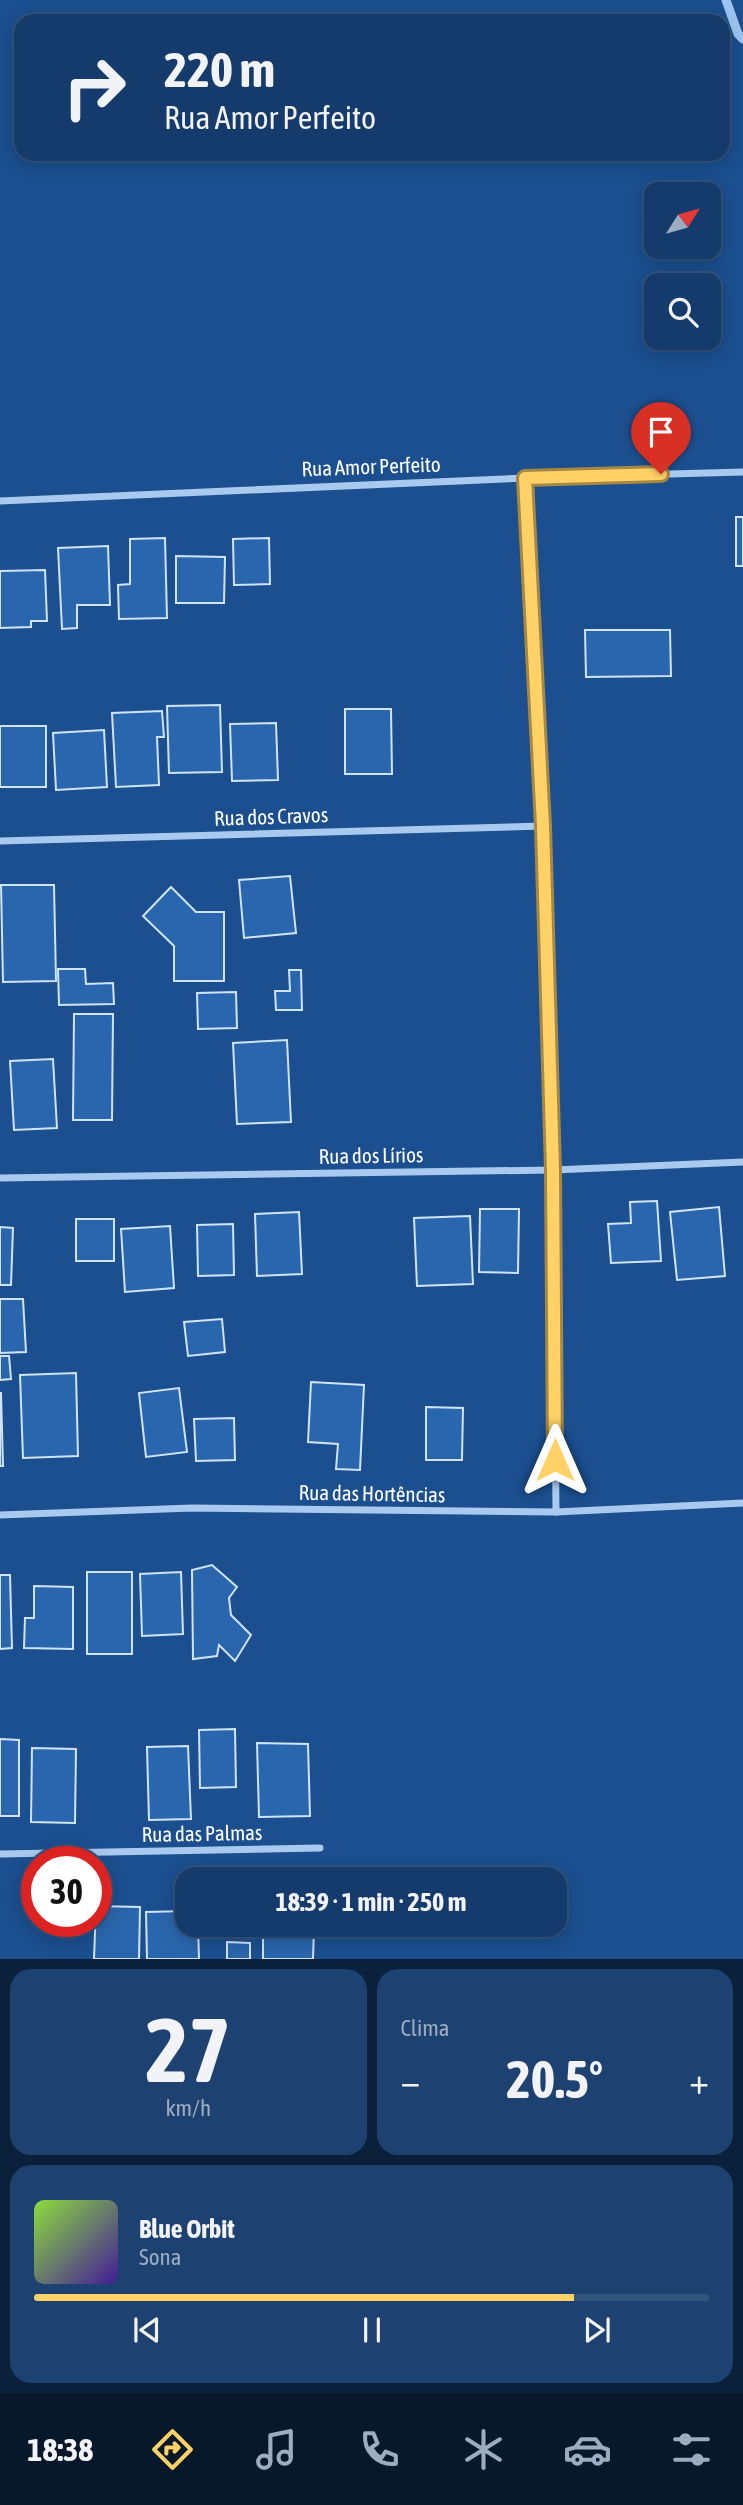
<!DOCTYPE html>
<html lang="pt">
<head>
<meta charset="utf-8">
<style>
  body { margin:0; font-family:"Asap Condensed",sans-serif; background:#1d4271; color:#f1f3f6; height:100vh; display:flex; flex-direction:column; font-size:26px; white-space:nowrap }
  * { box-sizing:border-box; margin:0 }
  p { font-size:23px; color:#9dadc1 }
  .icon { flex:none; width:38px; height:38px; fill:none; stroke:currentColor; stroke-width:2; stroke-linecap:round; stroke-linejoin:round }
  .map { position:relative; height:1959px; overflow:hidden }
  .details { display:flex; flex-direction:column; gap:10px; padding:10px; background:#0b203b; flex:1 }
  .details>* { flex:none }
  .hud { position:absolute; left:14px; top:14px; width:716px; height:147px; border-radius:21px; box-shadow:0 4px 18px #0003,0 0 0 2px #33557e; background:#143b6b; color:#f1f3f6; overflow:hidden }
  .needle { width:46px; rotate:53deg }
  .fabs { position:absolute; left:644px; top:182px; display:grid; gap:14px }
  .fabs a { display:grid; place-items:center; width:77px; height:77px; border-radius:14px; background:#143b6b; box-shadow:0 4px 18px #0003,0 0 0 2px #33557e; font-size:35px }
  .speed { position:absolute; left:21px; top:1846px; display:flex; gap:14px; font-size:35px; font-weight:700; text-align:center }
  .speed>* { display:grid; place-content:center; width:91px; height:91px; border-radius:50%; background:#143b6b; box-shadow:0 4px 18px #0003,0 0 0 2px #33557e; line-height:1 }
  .speed .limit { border:10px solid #d22; background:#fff; color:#111 }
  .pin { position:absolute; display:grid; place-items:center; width:60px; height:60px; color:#fff; margin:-72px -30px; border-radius:50% 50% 50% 0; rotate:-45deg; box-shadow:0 0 7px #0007 }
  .pin .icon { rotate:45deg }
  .me { position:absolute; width:77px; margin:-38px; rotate:0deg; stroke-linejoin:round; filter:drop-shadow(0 0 5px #0008) }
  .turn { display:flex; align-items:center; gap:24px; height:147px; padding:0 35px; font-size:32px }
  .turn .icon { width:91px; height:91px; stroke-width:2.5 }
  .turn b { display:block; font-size:49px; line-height:60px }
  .big { font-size:52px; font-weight:700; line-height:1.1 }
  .details .widget { flex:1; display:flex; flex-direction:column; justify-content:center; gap:10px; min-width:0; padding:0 24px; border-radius:21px; background:#1d4271 }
  .details .dial { align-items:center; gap:0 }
  .dial b { font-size:91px; line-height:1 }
  .song { display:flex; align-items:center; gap:21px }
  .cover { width:84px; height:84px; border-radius:10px; background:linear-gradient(135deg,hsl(90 70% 55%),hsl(260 70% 35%)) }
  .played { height:7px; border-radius:4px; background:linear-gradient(90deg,#ffd166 80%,#33557e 80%) }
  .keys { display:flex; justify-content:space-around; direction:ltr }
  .heat { display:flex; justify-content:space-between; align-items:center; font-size:38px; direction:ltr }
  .details .tiles { flex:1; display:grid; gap:10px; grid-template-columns:1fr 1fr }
  .widget:last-child { grid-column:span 2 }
  .trip { position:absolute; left:175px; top:1867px; width:392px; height:70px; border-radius:21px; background:#143b6b; box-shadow:0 4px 18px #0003,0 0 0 2px #33557e; font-weight:700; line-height:70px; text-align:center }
  .tabs { display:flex; height:112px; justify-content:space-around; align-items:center; background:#08182b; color:#9dadc1 }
  .tabs .icon { width:49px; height:49px }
  .tabs .current { color:#ffd166 }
  .tabs b { font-size:32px; color:#f1f3f6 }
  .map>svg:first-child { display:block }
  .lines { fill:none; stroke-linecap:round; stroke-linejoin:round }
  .stream { stroke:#9cc4f0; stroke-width:9 }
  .building { fill:#2a66ad; stroke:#cfe3fa; stroke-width:2 }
  .minor { stroke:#a9c9ee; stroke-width:7 }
  .route-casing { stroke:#a68842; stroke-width:18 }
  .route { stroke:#ffd166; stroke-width:12 }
  .labels { text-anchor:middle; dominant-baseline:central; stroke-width:7; stroke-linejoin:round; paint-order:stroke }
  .street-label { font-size:21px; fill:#fff; stroke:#1b4f8f }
</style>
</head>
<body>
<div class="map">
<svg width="743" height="1959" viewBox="0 0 743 1959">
  <rect width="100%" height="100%" fill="#1b4f8f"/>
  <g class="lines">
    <polyline class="stream" points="726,0 738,34 743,39"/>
  </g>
  <g class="building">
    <rect x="736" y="517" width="7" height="49"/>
    <polygon points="165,538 167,618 119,619 118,585 130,584 130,539"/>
    <polygon points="269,538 270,584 234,585 233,539"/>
    <polygon points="108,546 110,605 77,605 77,628 62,629 58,548"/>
    <polygon points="176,556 225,557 224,603 176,603"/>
    <polygon points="45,570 47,621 31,621 31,627 0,628 0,571"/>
    <polygon points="585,630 670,630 671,676 586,677"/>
    <polygon points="220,705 222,772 169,773 167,706"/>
    <polygon points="345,709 391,709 392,774 345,774"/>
    <polygon points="162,711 164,737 157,737 159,785 116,787 112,713"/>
    <polygon points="276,723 278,780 232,781 230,724"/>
    <rect x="0" y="726" width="46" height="61"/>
    <polygon points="104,730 107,787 56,790 53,733"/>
    <polygon points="290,876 296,933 244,938 239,880"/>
    <polygon points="1,885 54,885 56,981 3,982"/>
    <polygon points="171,887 196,912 224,912 224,981 174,981 174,946 143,916"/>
    <polygon points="58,969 85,969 86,984 113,983 114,1004 59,1005"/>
    <polygon points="289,970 301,970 302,1010 276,1010 275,991 290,991"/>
    <polygon points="236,992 237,1028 198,1029 197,993"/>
    <polygon points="74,1014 113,1014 112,1120 73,1120"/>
    <polygon points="287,1040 291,1122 237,1124 233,1043"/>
    <polygon points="53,1059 57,1128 14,1130 10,1061"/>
    <polygon points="657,1201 661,1261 611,1263 608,1224 631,1223 630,1202"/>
    <polygon points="719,1207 725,1276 677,1280 670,1212"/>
    <polygon points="480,1209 519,1209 518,1273 479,1272"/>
    <polygon points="299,1212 302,1274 257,1276 255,1214"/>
    <polygon points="470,1216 473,1284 417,1286 414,1218"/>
    <rect x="76" y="1219" width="38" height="42"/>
    <polygon points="233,1224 234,1275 198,1276 197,1225"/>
    <polygon points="170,1226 174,1288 125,1292 121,1229"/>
    <polygon points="0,1227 13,1228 11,1285 0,1285"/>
    <polygon points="0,1299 23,1299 26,1352 0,1353"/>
    <polygon points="222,1319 225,1352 188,1356 184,1322"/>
    <polygon points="0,1356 9,1356 11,1379 0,1380"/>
    <polygon points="76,1373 78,1456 23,1458 20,1375"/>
    <polygon points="311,1382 364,1385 360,1470 336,1469 338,1444 308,1442"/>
    <polygon points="179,1388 187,1452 146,1457 139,1393"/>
    <polygon points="0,1393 1,1393 3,1466 0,1466"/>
    <polygon points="426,1407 463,1408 462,1460 426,1460"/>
    <polygon points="234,1418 235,1460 196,1461 194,1419"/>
    <polygon points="212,1565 237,1587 229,1598 231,1615 251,1635 235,1661 219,1645 217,1656 193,1659 192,1570"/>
    <rect x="87" y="1572" width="45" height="82"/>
    <polygon points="181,1572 183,1634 142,1636 140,1574"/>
    <polygon points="0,1575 10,1575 12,1648 0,1649"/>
    <polygon points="34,1586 73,1587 73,1649 24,1648 25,1618 34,1618"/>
    <polygon points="235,1729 236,1787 200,1788 199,1730"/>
    <polygon points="0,1739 19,1740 19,1816 0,1816"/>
    <polygon points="257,1743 308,1744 310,1816 259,1817"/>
    <polygon points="188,1746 191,1819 149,1820 147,1747"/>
    <polygon points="32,1748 76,1749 75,1823 31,1822"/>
    <polygon points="96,1906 140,1907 139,1959 94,1959"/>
    <polygon points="187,1911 187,1925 198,1925 199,1959 147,1959 146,1912"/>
    <polygon points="263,1929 314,1929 313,1959 263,1959"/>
    <polygon points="227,1942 250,1943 250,1959 227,1959"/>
  </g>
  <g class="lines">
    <g class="minor">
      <polyline points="525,478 543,826 553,1170 556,1512"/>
      <polyline points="0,501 525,478 743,472"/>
      <polyline points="0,841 543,826"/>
      <polyline points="0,1178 553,1170 743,1162"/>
      <polyline points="0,1515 192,1508 556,1512 743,1503"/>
      <polyline points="0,1854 320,1848"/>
    </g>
  </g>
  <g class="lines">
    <defs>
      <polyline id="route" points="555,1460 553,1170 543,826 525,478 661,474"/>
    </defs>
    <use href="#route" class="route-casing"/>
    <use href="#route" class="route"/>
  </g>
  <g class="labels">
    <g class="street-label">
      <text transform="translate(371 466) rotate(-2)">Rua Amor Perfeito</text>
      <text transform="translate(271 816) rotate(-2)">Rua dos Cravos</text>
      <text transform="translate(371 1155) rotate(-1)">Rua dos Lírios</text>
      <text transform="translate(372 1493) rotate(1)">Rua das Hortências</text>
      <text transform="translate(202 1833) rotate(-1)">Rua das Palmas</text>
    </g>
  </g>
</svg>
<div class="fabs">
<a><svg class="needle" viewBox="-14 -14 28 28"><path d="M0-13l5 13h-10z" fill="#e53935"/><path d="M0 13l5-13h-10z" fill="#9dadc1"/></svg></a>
<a><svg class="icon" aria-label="search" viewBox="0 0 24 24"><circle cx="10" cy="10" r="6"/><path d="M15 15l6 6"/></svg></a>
</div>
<div class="speed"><div class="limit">30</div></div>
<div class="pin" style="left:661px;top:474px;background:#d93025"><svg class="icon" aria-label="arrive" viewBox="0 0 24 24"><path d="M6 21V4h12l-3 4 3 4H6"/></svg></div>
<svg class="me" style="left:555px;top:1460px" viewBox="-20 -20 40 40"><path d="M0-17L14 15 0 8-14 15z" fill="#ffd166" stroke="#fff" stroke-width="4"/></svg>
<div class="trip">18:39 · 1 min · 250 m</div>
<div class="hud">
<div class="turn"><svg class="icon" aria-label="right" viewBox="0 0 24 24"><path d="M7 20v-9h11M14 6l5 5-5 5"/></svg><div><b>220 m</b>Rua Amor Perfeito</div></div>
</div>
</div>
<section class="details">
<div class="tiles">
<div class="widget dial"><b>27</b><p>km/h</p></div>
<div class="widget"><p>Clima</p>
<div class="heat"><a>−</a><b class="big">20.5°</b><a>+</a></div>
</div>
<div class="widget">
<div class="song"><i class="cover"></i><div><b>Blue Orbit</b><p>Sona</p></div></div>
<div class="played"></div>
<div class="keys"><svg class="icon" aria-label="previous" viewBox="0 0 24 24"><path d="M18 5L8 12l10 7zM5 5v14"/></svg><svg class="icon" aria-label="pause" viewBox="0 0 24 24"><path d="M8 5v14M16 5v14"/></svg><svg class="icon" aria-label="next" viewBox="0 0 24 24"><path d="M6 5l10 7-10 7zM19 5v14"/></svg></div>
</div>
</div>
</section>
<nav class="tabs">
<b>18:38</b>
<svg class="icon current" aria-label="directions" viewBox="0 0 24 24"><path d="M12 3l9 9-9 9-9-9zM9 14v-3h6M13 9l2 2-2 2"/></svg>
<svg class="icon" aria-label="music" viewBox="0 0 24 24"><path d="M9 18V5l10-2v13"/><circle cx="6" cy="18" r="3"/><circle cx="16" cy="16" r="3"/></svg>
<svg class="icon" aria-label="phone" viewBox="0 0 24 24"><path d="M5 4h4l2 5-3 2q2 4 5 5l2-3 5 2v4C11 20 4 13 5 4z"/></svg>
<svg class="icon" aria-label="climate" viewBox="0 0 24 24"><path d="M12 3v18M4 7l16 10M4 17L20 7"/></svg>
<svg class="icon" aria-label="car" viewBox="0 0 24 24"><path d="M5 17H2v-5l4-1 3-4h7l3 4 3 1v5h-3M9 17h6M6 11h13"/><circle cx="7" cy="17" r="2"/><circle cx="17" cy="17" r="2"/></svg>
<svg class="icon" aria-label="filters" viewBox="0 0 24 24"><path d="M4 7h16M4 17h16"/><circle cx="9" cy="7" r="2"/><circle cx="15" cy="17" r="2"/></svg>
</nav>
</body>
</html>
